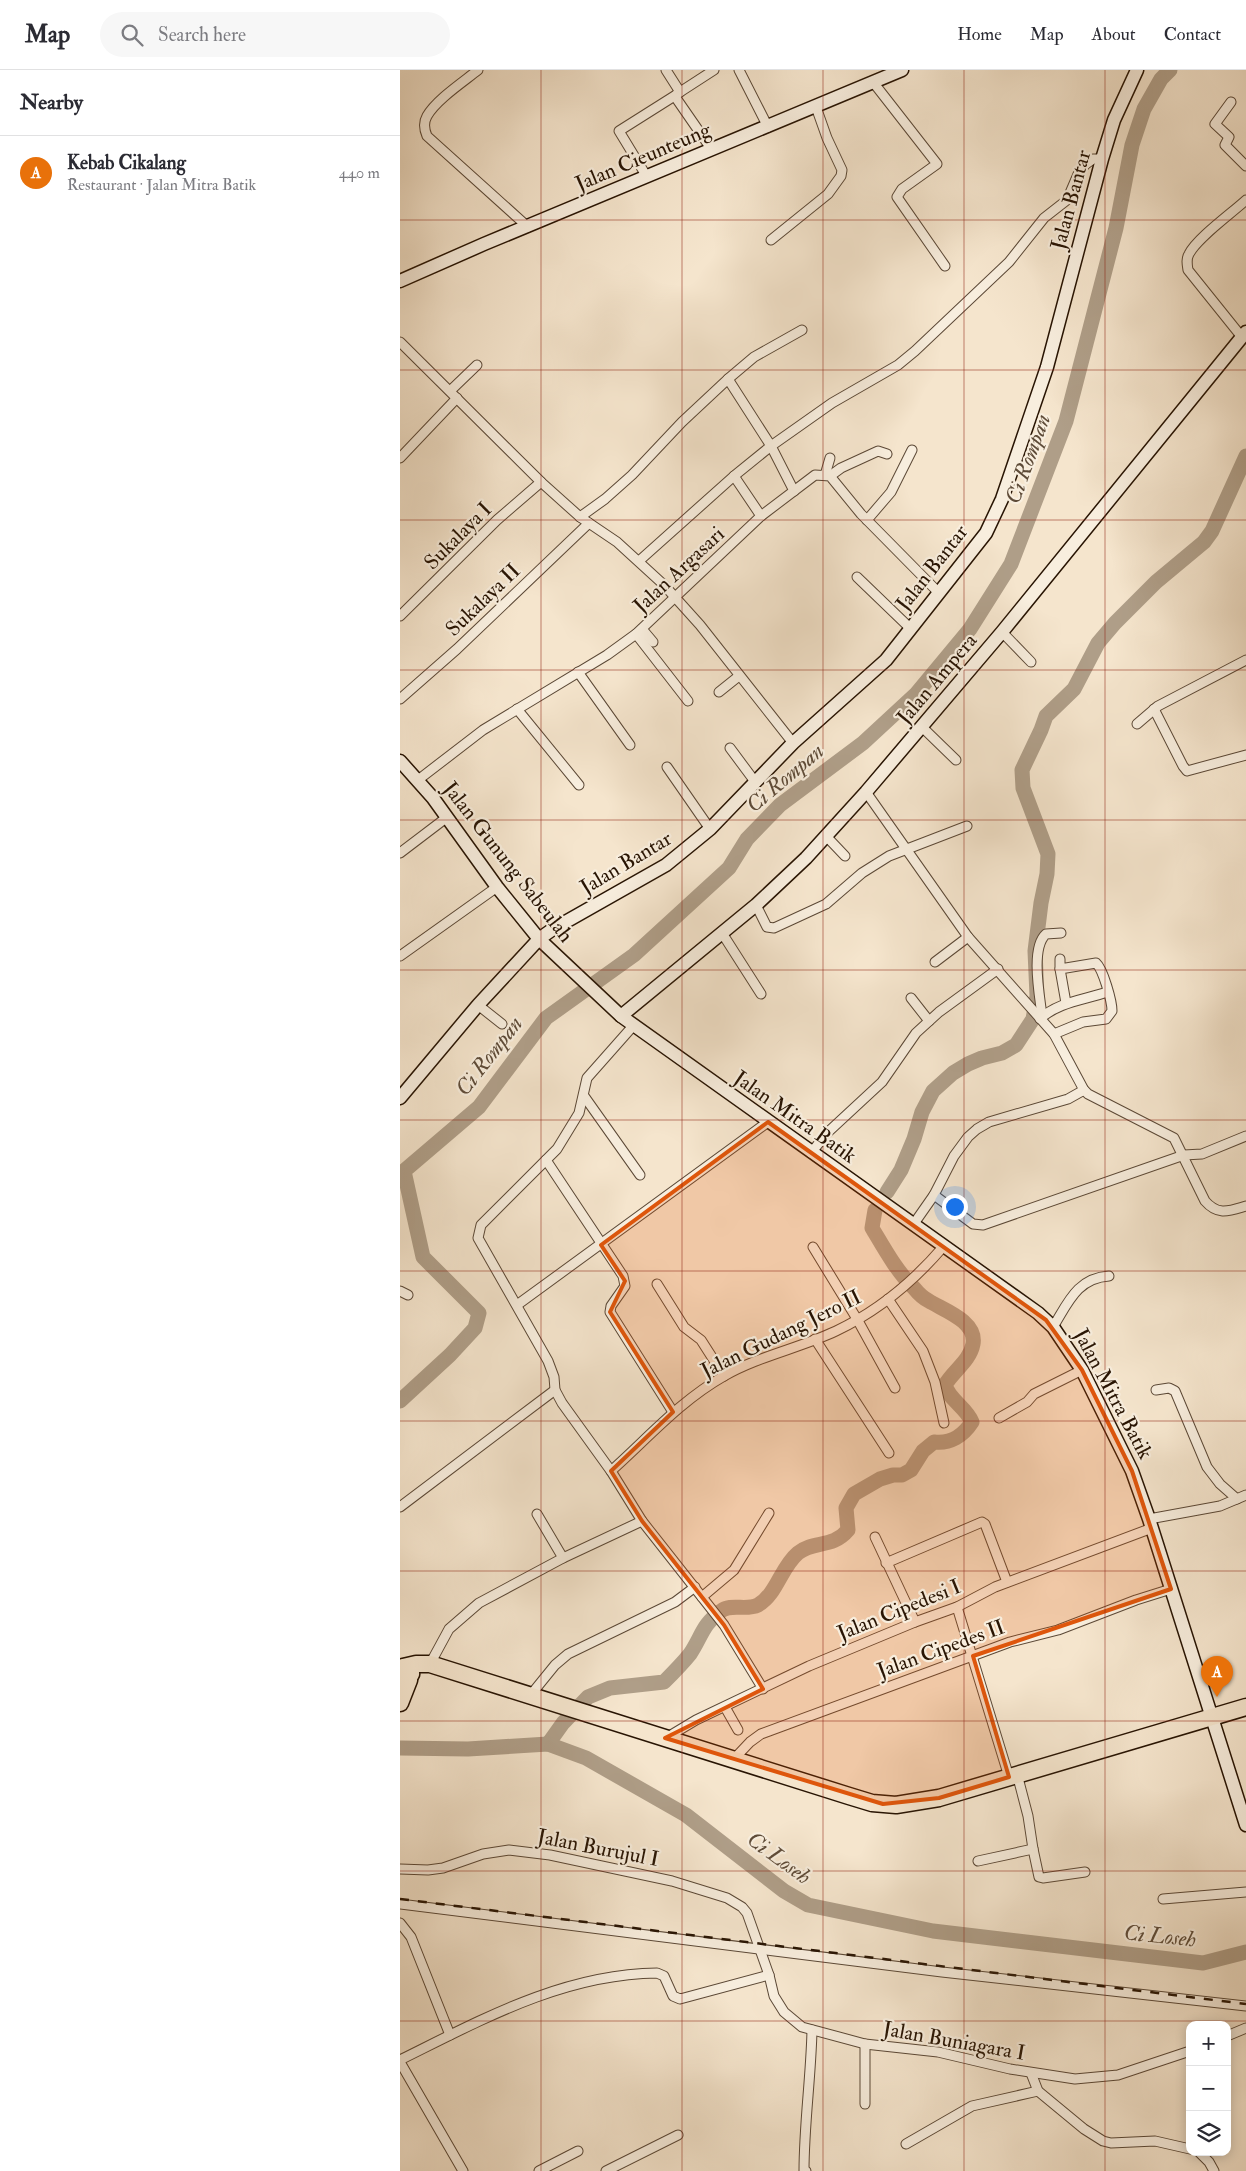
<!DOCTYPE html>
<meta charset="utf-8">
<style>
body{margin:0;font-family:"IM FELL Double Pica",serif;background:#f7f7f7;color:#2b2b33}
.controls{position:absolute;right:15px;bottom:15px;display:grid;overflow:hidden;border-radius:10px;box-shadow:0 2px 12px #0003}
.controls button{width:45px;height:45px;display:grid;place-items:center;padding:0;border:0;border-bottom:1px solid #e1e1e2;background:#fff;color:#2b2b33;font:25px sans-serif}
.you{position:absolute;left:554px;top:1136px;width:18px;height:18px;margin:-12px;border:4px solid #fff;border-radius:50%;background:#1a73e8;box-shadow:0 0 0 8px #1a73e833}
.badge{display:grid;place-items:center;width:32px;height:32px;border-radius:50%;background:#1a73e8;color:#fff;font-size:16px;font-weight:700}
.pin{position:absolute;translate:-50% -41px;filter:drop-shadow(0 1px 2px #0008)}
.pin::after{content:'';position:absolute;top:26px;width:18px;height:15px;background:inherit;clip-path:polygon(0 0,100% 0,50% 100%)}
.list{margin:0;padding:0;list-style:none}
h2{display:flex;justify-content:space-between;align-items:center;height:65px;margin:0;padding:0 20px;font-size:21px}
h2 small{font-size:16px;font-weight:400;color:#7c7c81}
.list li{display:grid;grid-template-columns:32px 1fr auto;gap:15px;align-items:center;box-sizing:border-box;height:75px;padding:0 20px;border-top:1px solid #e1e1e2}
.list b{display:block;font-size:19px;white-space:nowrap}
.list p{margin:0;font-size:16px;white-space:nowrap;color:#7c7c81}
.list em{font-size:16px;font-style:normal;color:#7c7c81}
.icon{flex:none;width:28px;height:28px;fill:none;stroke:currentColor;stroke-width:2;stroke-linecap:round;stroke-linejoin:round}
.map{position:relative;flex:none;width:846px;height:2101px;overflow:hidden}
header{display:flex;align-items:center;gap:30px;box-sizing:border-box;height:70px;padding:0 25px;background:#fff;border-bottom:1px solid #e1e1e2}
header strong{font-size:24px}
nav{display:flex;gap:28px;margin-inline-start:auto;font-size:18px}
.search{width:350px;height:45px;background:#f7f7f7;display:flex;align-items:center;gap:12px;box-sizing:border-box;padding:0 18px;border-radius:28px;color:#7c7c81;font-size:19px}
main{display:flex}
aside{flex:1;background:#fff}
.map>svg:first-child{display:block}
</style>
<header>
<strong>Map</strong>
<div class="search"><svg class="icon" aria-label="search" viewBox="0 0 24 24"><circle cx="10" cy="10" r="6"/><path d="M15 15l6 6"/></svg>Search here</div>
<nav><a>Home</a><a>Map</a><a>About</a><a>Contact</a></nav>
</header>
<main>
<aside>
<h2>Nearby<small></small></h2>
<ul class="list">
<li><span class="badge" style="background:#e8710a">A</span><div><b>Kebab Cikalang</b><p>Restaurant · Jalan Mitra Batik</p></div><em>440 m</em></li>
</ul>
</aside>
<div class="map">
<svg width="846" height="2101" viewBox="0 0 846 2101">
<rect width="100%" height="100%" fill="#f5e5cd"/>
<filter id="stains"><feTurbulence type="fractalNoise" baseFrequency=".004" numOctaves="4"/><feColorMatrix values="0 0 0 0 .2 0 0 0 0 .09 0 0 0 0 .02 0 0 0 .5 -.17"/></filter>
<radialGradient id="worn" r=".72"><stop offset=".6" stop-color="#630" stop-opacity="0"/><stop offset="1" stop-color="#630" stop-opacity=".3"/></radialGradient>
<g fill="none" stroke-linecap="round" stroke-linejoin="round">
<g stroke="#af9e88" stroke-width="15">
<polyline points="487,1122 501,1100 514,1069 522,1042 533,1021 553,1003 568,994 582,988 602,983 616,975 633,949 637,926 635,881 641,833 647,804 648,784 623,718 622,700 641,660 646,646 674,619 698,573 715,553 756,512 804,472 812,461 846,386"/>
<polyline points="0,1331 50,1285 75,1258 79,1243 23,1187 4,1101 79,1037 146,948 234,885 329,798 347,769 380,735 463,673 516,624 570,559 611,494 666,351 716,158 732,75 744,39 761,9 770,0"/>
<path d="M 148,1674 L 163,1653 L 188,1627 L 210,1618 L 264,1612 C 273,1603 282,1594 290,1584 C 302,1566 302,1555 321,1541 C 331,1533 346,1541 358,1535 C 377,1524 381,1497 398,1483 C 414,1470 432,1479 448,1460 L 446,1438 L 454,1424 L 480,1409 L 493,1405 L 502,1405 L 511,1400 L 523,1381 L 534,1372 C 550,1374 563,1366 572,1352 C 566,1337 549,1330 545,1315 C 553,1301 570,1291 573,1274 C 577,1251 543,1240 529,1231 C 523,1228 518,1223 514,1218 C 497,1202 484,1178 472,1158 L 475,1140"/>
<polyline points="0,1678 68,1679 148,1674 186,1688 286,1745 384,1821 408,1835 533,1861 803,1893 846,1882"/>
</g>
<defs>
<g id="street">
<path d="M 78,0 C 63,12 36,30 27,46 C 23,53 24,59 27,66 L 128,157"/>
<polyline points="266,0 280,22 276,25 276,28 312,80"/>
<polyline points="339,0 368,57"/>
<polyline points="473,12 537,94 502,119 497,127 545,196"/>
<polyline points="280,22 314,0"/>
<polyline points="831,32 815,54 829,67 825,75 846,96"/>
<polyline points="247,107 219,61 276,25"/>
<polyline points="371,170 428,124 441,106 442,100 427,68 416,37"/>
<path d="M 841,266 L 788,200 C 787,194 786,189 789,184 C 797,168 832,143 846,130"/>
<polyline points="0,272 141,412 180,447 217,472 264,515 300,555 393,673"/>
<polyline points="328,309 354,287 402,260"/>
<polyline points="50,321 77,295"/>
<polyline points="0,388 57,328"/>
<polyline points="425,405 430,388"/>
<polyline points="334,406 361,446"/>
<polyline points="430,406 441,398 478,381 487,384"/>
<polyline points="180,447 205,429 232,405 282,352 328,309 371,376 394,421"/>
<polyline points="467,450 491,422 512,380"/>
<polyline points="239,491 334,406 371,376 432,333 498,295 515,281 609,192 644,148 667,130 679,102 686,94 693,89 702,89"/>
<polyline points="457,507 511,559"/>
<polyline points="0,546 97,450 141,412"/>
<polyline points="242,559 253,572"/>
<polyline points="602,562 631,592"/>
<polyline points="236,564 288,631"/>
<polyline points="178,602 230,675"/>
<polyline points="319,622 339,606"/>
<polyline points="0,629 57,579 189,453"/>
<polyline points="117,639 179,715"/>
<polyline points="754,639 783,696 787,701 846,685"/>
<polyline points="737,654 758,636 846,590"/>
<polyline points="522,657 556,690"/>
<polyline points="330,678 356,713"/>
<polyline points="267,697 310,759"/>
<polyline points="18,710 83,660 207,585 236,564 361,446 415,405 430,406 461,444 538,522"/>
<path d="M 466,722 L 568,867 L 654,964 L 684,1020 L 688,1024 L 774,1068 L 805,1131 C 818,1146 829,1141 846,1136"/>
<polyline points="426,766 445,786"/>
<polyline points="0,783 46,748"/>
<polyline points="356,835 367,857 374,858 426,834 462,803 489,786 567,756"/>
<polyline points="322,863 361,924"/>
<polyline points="0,886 97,817"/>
<polyline points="535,892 568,867"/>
<polyline points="660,899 666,933"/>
<polyline points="511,928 529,951"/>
<polyline points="78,935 102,954"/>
<path d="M 642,946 C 640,927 630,878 646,864 L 661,863"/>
<path d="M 640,949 C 658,932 684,930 707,922"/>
<polyline points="233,956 187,1008 179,1043 157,1079 81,1155 78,1168 148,1291 154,1307 155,1320 162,1333 211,1401 242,1451 324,1555 363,1619"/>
<path d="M 654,964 L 683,952 L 706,949 L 712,941 C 712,931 703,899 696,893 L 660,899 L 660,889"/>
<polyline points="184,1026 240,1105"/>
<polyline points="411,1083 427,1063 482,1012 516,963 539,942 598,899"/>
<polyline points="146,1090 223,1206 225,1216 211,1236 210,1242 273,1342"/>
<polyline points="534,1125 573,1154 583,1155 784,1085 802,1084 846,1066"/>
<polyline points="513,1155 534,1125 554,1086 568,1067 577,1059 589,1052 668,1029 684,1020"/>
<polyline points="413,1177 457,1249 495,1318"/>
<polyline points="257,1214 284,1257 301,1270 324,1306"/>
<polyline points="0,1221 8,1225"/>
<polyline points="488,1229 523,1281 535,1312 544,1353"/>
<polyline points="117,1235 368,1052"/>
<path d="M 653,1257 C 668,1233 677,1208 709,1206"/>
<polyline points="415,1269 489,1383"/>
<polyline points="756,1320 769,1318 775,1321 807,1397 820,1414 837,1429"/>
<polyline points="599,1348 627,1332 634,1324 682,1300"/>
<path d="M 211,1401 C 248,1368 280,1331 324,1306 C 359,1286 400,1278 436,1261 C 478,1241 513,1212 543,1177"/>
<polyline points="0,1437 155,1320"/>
<polyline points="137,1444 163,1488"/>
<polyline points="749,1449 820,1436 846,1425"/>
<polyline points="475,1467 515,1552"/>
<polyline points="486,1493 582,1452 585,1454 607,1512"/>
<polyline points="302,1527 334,1500 369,1443"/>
<polyline points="557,1537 609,1707"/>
<polyline points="30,1594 49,1559 79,1533 163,1488 242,1451"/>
<polyline points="129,1627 155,1595 168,1584 275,1532 295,1517"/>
<polyline points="325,1637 338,1660"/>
<polyline points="266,1668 296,1650 409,1596 515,1552 557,1537 595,1517 752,1458"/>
<polyline points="333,1690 350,1672 361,1664 610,1572 658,1560 736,1530 771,1519"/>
<polyline points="617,1704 628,1746 633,1779 639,1807 643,1808 685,1802"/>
<polyline points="578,1791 633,1779"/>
<polyline points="0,1799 28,1800 43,1798 83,1784 109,1780 150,1785 272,1811 327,1828 342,1837 347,1843 369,1905 374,1926 384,1942 402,1957 465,1974 538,1982 610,1999 675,2009 718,2005 790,1981"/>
<polyline points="763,1829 846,1822"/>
<polyline points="0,1834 542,1902 846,1936"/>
<polyline points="0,1853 11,1867 50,1965"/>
<polyline points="827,1966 846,1958"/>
<polyline points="465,1974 465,2034"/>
<path d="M 0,1990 C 81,1950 163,1904 257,1903 L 264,1906 L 273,1926 L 280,1929 L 369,1905"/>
<polyline points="0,1992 63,2101"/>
<polyline points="631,2003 638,2021 684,2059 703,2071 711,2073 755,2071 790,2079"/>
<polyline points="506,2074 572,2036 638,2021"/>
<polyline points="799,2082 809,2092 814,2101"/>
<polyline points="139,2101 178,2081"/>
<polyline points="206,2101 278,2065"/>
<path d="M 406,2101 L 404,2101 C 404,2054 411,2007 412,1960"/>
</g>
<g id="secondary">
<polyline points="0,211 84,174 502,0"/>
<polyline points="0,691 33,728 97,817 139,869 221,946 638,1243 653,1257 682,1300 732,1401 749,1449 846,1755"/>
<polyline points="221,946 356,835 406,788 466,722 602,562 846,262"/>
<polyline points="0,1028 78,935 139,869 153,859 266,795 310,759 393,673 486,590 586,463 602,429 647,297 702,89 714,50 737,0"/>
</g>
<g id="highway">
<polyline points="3,1597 16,1594 30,1594 449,1726 472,1733 496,1735 539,1728 846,1637"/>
<polyline points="0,1598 6,1597 11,1604 6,1612 0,1611"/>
<polyline points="0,1633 9,1610"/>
</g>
</defs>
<use href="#street" stroke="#5b4836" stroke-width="11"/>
<use href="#secondary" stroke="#281403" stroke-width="15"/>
<use href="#highway" stroke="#281403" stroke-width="19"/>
<use href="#street" stroke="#f8eede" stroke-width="9"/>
<use href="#secondary" stroke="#f8eede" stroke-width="12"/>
<use href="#highway" stroke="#f5e5cd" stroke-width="16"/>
<polyline stroke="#281403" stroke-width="2.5" stroke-dasharray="9 9" stroke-linecap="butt" points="0,1829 846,1934"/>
</g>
<path fill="#de560c" fill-opacity="0.2" stroke="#de560c" stroke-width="4" stroke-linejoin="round" d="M 368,1052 L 646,1250 L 682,1300 L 732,1401 L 771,1519 L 573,1586 L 609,1707 L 539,1728 L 483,1734 L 265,1668 L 363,1619 L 324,1555 L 242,1451 L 211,1401 L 273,1342 L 210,1242 L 225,1211 L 201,1175 Z"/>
<path fill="none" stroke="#8f2418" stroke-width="1" stroke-opacity="0.55" d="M 141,0 L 141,2101M 282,0 L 282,2101M 423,0 L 423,2101M 564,0 L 564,2101M 705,0 L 705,2101M 0,150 L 846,150M 0,300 L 846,300M 0,450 L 846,450M 0,600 L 846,600M 0,750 L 846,750M 0,900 L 846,900M 0,1050 L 846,1050M 0,1201 L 846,1201M 0,1351 L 846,1351M 0,1501 L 846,1501M 0,1651 L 846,1651M 0,1801 L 846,1801M 0,1951 L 846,1951"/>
<g text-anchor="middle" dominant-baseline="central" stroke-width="4.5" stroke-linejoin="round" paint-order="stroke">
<g font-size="21" fill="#281403" stroke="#f8eede">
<text transform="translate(243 87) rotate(-23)">Jalan Cieunteung</text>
<text transform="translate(671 130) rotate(-75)">Jalan Bantar</text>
<text transform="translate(58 466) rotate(-45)">Sukalaya I</text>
<text transform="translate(532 498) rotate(-52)">Jalan Bantar</text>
<text transform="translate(279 500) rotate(-43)">Jalan Argasari</text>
<text transform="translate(83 530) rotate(-44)">Sukalaya II</text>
<text transform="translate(537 609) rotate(-50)">Jalan Ampera</text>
<text transform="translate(108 792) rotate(52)">Jalan Gunung Sabeulah</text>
<text transform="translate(226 793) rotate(-31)">Jalan Bantar</text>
<text transform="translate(395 1047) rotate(35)">Jalan Mitra Batik</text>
<text transform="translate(381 1264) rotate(-26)">Jalan Gudang Jero II</text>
<text transform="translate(713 1324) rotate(62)">Jalan Mitra Batik</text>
<text transform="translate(499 1540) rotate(-22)">Jalan Cipedesi I</text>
<text transform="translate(541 1579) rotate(-20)">Jalan Cipedes II</text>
<text transform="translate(198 1778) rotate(11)">Jalan Burujul I</text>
<text transform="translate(554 1971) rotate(10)">Jalan Buniagara I</text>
</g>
<g font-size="22" font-style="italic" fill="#5e4b38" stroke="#f8eede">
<text transform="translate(628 389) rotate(-70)">Ci Rompan</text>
<text transform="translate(385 708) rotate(-40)">Ci Rompan</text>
<text transform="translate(89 986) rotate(-52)">Ci Rompan</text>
<text transform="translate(379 1788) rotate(36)">Ci Loseh</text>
<text transform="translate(760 1866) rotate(6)">Ci Loseh</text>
</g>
</g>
<rect width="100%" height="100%" filter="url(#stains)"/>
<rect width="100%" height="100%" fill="url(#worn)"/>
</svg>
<div class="controls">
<button>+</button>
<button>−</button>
<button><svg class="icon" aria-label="layers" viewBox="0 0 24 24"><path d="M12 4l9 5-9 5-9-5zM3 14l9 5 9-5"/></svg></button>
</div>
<div class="you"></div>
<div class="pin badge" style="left:817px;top:1627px;background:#e8710a">A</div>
</div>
</main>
